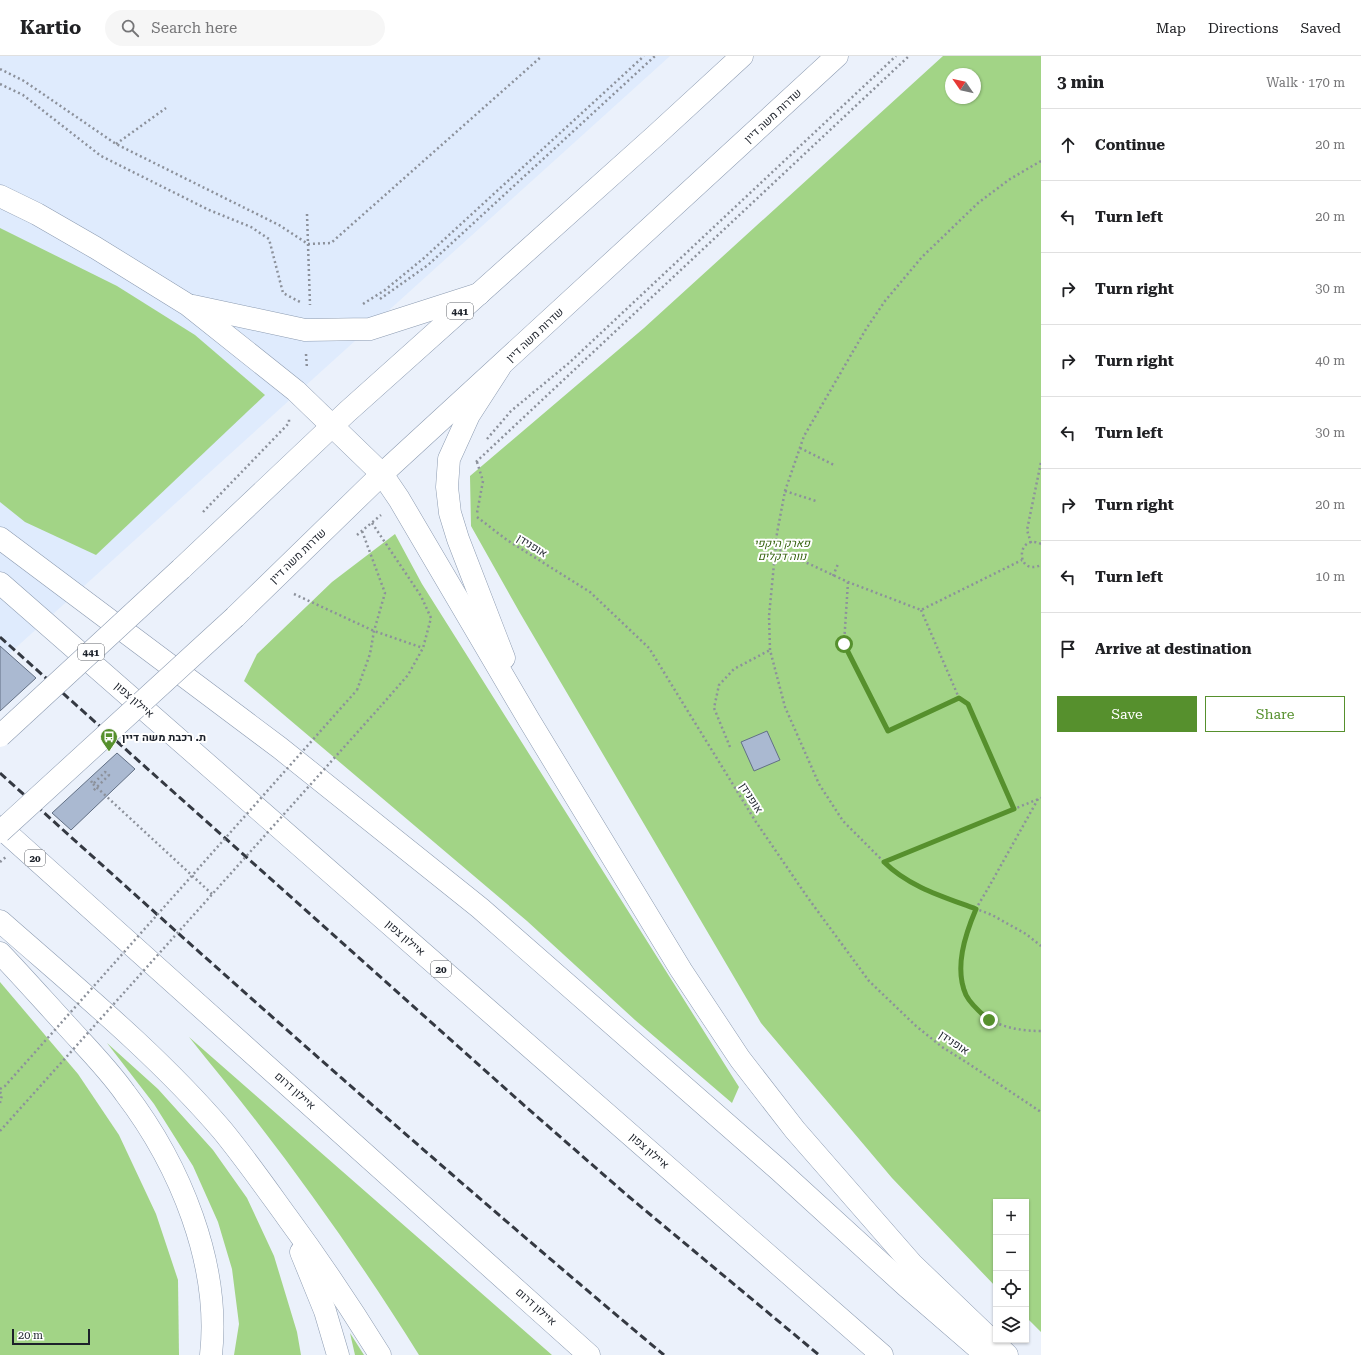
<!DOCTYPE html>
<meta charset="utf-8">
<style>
body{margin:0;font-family:"Roboto Serif",Heebo,serif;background:#f6f6f6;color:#202124}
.controls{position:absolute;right:12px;bottom:12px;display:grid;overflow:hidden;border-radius:0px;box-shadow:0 1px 3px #0004}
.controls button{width:36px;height:36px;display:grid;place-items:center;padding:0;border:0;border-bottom:1px solid #e0e0e0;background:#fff;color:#202124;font:20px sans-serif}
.compass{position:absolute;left:945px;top:12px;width:36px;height:36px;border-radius:50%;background:#fff;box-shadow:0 1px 3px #0004;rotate:304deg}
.scale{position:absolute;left:12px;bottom:10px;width:78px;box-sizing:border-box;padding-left:4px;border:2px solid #1c212a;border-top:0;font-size:11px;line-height:14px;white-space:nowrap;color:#1c212a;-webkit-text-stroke:3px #fff;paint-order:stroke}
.stop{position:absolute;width:12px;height:12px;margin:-9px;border:3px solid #56902d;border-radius:50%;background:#fff}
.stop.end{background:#56902d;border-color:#fff;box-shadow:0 1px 4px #0008}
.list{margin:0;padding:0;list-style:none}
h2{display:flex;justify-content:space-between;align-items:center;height:52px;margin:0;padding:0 16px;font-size:17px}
h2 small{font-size:13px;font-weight:400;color:#757577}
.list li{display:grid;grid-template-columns:26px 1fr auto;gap:12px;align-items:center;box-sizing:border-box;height:72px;padding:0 16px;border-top:1px solid #e0e0e0}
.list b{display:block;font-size:15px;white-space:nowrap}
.list em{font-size:13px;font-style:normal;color:#757577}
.actions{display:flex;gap:8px;padding:12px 16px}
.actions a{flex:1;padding:9px 0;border:1px solid #56902d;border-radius:0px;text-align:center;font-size:14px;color:#56902d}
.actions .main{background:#56902d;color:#fff}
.icon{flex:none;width:22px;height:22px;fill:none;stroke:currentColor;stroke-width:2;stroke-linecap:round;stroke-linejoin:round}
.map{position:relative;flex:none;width:1041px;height:1299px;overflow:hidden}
header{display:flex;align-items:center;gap:24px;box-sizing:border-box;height:56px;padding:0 20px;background:#fff;border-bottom:1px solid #e0e0e0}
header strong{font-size:19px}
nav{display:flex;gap:22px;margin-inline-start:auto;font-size:14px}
.search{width:280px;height:36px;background:#f6f6f6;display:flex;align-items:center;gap:10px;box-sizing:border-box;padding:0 14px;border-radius:22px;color:#757577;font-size:15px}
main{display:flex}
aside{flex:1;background:#fff}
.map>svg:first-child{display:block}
</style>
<header>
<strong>Kartio</strong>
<div class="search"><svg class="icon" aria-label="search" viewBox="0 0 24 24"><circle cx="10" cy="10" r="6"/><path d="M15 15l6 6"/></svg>Search here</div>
<nav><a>Map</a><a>Directions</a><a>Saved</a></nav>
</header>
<main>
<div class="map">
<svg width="1041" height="1299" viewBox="0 0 1041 1299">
<rect width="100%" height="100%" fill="#ebf1fb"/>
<polygon fill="#dfebfd" points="0,0 670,0 0,606"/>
<g fill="#a2d486" fill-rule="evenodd">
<path d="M 943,0 L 1041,0 L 1041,1276 L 1026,1261 L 1026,1146 L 996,1146 L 996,1231 L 892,1122 L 761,967 L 520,557 L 471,470 L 470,420 L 644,272 ZM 951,18 L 975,18 L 975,42 L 951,42 Z"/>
<polygon points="0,172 117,230 195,279 265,339 96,499 25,466 0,446"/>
<polygon points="395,478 422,528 739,1031 732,1047 635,964 527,865 244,625 257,598 332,526"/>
<polygon points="0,926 78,1018 119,1079 156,1158 178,1224 179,1299 0,1299"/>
<path d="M 189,981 L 552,1299 L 419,1299 C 369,1219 315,1141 257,1066 C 235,1037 211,1009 189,981 Z"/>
<polygon points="107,987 158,1033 213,1094 247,1142 274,1200 297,1276 301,1299 234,1299 239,1268 232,1213 218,1166 193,1110 154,1048"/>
<polygon points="350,1277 364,1299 355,1299"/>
</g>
<g fill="#aab9d1" stroke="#627085">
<polygon points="0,590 36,622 0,655"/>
<polygon points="767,675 780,704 754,715 741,686"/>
<polygon points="117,697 135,713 71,774 52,757"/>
</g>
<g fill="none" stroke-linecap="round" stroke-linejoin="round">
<defs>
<g id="primary">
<polyline points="181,513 347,356 655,80 742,0"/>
<polyline points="235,561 382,418 837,0"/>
</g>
<g id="motorway">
<polyline points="0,140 37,158 96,192 188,249 296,335 382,418 399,443 529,664 681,914 740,1003 795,1074 912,1208 1007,1299"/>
<polyline points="193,250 305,274 370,273 479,238"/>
<polyline points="500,311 469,359 449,403 447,431 450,457 458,483 504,602"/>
<polyline points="0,482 280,692 480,852 779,1114 905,1229 986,1299"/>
<polyline points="0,527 882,1299"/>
<polyline points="0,771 589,1299"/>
<path d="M 0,865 C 76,932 156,997 222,1074 C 245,1102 266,1132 287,1161 C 320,1206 351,1252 380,1299"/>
<path d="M 0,897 C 23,921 45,946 68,971 C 87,992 108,1013 125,1037 C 180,1109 221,1208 211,1299"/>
<polyline points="301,1196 325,1255 338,1299"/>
</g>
</defs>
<use href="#primary" stroke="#8c9bb1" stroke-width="23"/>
<use href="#motorway" stroke="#8c9bb1" stroke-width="23"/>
<g stroke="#8c919b" stroke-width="2.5" stroke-dasharray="2 3" stroke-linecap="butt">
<polyline points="0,13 24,25 116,88 279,169 308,188 331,187 542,0"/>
<polyline points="0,28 23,39 101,100 209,154 251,171 269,183 283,237 300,246"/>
<polyline points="116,88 166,52"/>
<polyline points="1041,105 1010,123 978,147 922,201 885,245 866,273 804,380 785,435 777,477 769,560 770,594 785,651 819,728 843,765 892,814 922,832 992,859 1026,878 1041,890"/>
<polyline points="307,158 310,249"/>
<polyline points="380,243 428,209 655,0"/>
<polyline points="363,248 385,234 424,202 644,0"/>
<polyline points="306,298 307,313"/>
<polyline points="487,383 511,355 569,307 896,0"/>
<polyline points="800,392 834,409"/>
<polyline points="476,406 909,0"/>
<polyline points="477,406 483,425 477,457"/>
<polyline points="785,435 816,445"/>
<polyline points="203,456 289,367 289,363"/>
<polyline points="477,461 507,484 590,536 649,592 756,766 808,842 869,925 916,970 942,991 966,1006 1041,1056"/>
<polyline points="372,467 421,540 431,562 423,592 408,619 380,651"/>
<polyline points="357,479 381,459"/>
<polyline points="1031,487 1027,474 1041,406"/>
<path d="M 1041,488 C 1016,476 1015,521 1041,509"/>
<polyline points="775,492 848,526 921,554 1022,504"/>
<polyline points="833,520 838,508"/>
<polyline points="848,526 844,588 888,675 959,642"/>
<polyline points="294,538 374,575 423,592"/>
<polyline points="921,554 959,642 968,648 1014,753"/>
<polyline points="357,634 370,598 374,575 385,537 362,475"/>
<polyline points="730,691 714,652 719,629 734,613 770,594"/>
<polyline points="91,725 93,728 105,716 109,719 93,735"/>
<path d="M 1038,743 C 1022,772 1006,800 990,829 C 982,843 971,859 967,875 C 949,938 976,975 1041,975"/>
<polyline points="883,806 1041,742"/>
<polyline points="0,1036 2,1039 0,1047"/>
</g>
<use href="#primary" stroke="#fff" stroke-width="22"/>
<use href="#motorway" stroke="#fff" stroke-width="22"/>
<g stroke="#343942" stroke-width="3" stroke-dasharray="8 4" stroke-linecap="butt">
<polyline points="0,581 526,1051 628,1140 819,1299"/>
<path d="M 0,717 C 218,914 438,1110 664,1299"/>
</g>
<defs>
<g id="primary-bridge">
<polyline points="0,680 181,513"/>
<polyline points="0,776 235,561"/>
</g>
</defs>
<use href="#primary-bridge" stroke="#8c9bb1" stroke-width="23" stroke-linecap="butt"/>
<g stroke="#8c919b" stroke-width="2.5" stroke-dasharray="2 3" stroke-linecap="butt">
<polyline points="93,728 212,838"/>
<polyline points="0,806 7,800"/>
<polyline points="0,1033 5,1030 357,634"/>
<polyline points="0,1075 380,651"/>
</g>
<use href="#primary-bridge" stroke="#fff" stroke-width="22"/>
</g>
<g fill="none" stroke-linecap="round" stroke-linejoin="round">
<path stroke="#56902d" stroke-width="5" d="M 844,588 L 888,675 L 959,642 L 968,648 L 1014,753 L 884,806 C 909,831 944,841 976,853 C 965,879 954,912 966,939 C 971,949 981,957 989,964"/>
</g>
<defs>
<symbol id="bus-pin" viewBox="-11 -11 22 30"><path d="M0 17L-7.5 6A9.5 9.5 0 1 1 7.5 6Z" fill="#56902d" stroke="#fff"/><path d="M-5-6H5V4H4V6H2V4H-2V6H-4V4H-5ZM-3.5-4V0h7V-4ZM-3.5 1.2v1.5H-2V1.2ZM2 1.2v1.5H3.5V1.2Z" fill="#fff"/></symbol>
</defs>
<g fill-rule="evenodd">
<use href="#bus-pin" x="99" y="671" width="20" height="27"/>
</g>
<g text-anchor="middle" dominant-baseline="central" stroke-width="4" stroke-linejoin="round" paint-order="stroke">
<g fill="#fff" stroke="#60646a" stroke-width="1">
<rect x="447" y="247" width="26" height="16" rx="3"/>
<rect x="78" y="588" width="26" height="16" rx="3"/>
<rect x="25" y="794" width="20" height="16" rx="3"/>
<rect x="431" y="905" width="20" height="16" rx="3"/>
</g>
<g font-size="10" font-weight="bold" fill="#1c212a">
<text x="460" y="255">441</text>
<text x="91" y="596">441</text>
<text x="35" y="802">20</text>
<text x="441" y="913">20</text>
</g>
<g font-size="11" fill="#1c212a" stroke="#fff">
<text transform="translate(773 60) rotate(-43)">שדרות משה דיין</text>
<text transform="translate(535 279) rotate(-43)">שדרות משה דיין</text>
<text transform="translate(532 490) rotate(32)">אופנידן</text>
<text transform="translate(298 500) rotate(-44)">שדרות משה דיין</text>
<text transform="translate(134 644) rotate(41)">איילון צפון</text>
<text transform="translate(751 742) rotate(58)">אופנידן</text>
<text transform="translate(405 882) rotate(41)">איילון צפון</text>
<text transform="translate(954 987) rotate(34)">אופנידן</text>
<text transform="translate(295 1035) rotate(42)">איילון דרום</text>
<text transform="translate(649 1095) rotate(41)">איילון צפון</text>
<text transform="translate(536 1251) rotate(42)">איילון דרום</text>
</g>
<g font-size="11" font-style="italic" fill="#305e08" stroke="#fff">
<text x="782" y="487">פארק היקפי<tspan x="782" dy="13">נווה דקלים</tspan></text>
</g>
<g font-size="11" font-weight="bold" fill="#1c212a" stroke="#fff" text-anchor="start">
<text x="122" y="681">ת. רכבת משה דיין</text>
</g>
</g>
</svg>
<div class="controls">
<button>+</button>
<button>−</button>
<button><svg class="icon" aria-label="locate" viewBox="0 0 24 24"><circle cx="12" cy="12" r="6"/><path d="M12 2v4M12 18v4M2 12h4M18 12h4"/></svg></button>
<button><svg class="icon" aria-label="layers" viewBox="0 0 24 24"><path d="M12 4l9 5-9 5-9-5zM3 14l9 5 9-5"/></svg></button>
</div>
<svg class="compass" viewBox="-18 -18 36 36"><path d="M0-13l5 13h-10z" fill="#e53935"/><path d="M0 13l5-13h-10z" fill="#757577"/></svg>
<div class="scale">20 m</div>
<div class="stop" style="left:844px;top:588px"></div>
<div class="stop end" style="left:989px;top:964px"></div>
</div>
<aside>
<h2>3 min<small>Walk · 170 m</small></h2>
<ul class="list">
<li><svg class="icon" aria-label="ahead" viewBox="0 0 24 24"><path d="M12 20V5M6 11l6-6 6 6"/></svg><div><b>Continue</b></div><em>20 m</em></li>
<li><svg class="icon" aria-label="left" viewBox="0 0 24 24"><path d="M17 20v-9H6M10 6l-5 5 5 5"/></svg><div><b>Turn left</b></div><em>20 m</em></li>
<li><svg class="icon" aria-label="right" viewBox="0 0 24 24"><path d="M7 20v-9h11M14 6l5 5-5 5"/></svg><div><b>Turn right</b></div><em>30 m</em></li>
<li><svg class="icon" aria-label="right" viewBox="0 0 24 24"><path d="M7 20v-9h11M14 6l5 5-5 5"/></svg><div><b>Turn right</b></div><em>40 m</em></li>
<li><svg class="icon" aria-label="left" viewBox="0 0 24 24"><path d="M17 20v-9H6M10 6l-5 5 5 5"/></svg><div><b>Turn left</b></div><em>30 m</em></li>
<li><svg class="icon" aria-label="right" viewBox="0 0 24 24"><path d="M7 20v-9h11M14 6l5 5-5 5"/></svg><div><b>Turn right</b></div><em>20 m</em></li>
<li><svg class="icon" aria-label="left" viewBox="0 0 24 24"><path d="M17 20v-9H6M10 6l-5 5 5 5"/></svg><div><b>Turn left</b></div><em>10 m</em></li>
<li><svg class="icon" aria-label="arrive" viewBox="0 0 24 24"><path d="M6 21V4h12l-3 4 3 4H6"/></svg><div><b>Arrive at destination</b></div></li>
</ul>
<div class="actions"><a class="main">Save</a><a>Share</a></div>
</aside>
</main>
